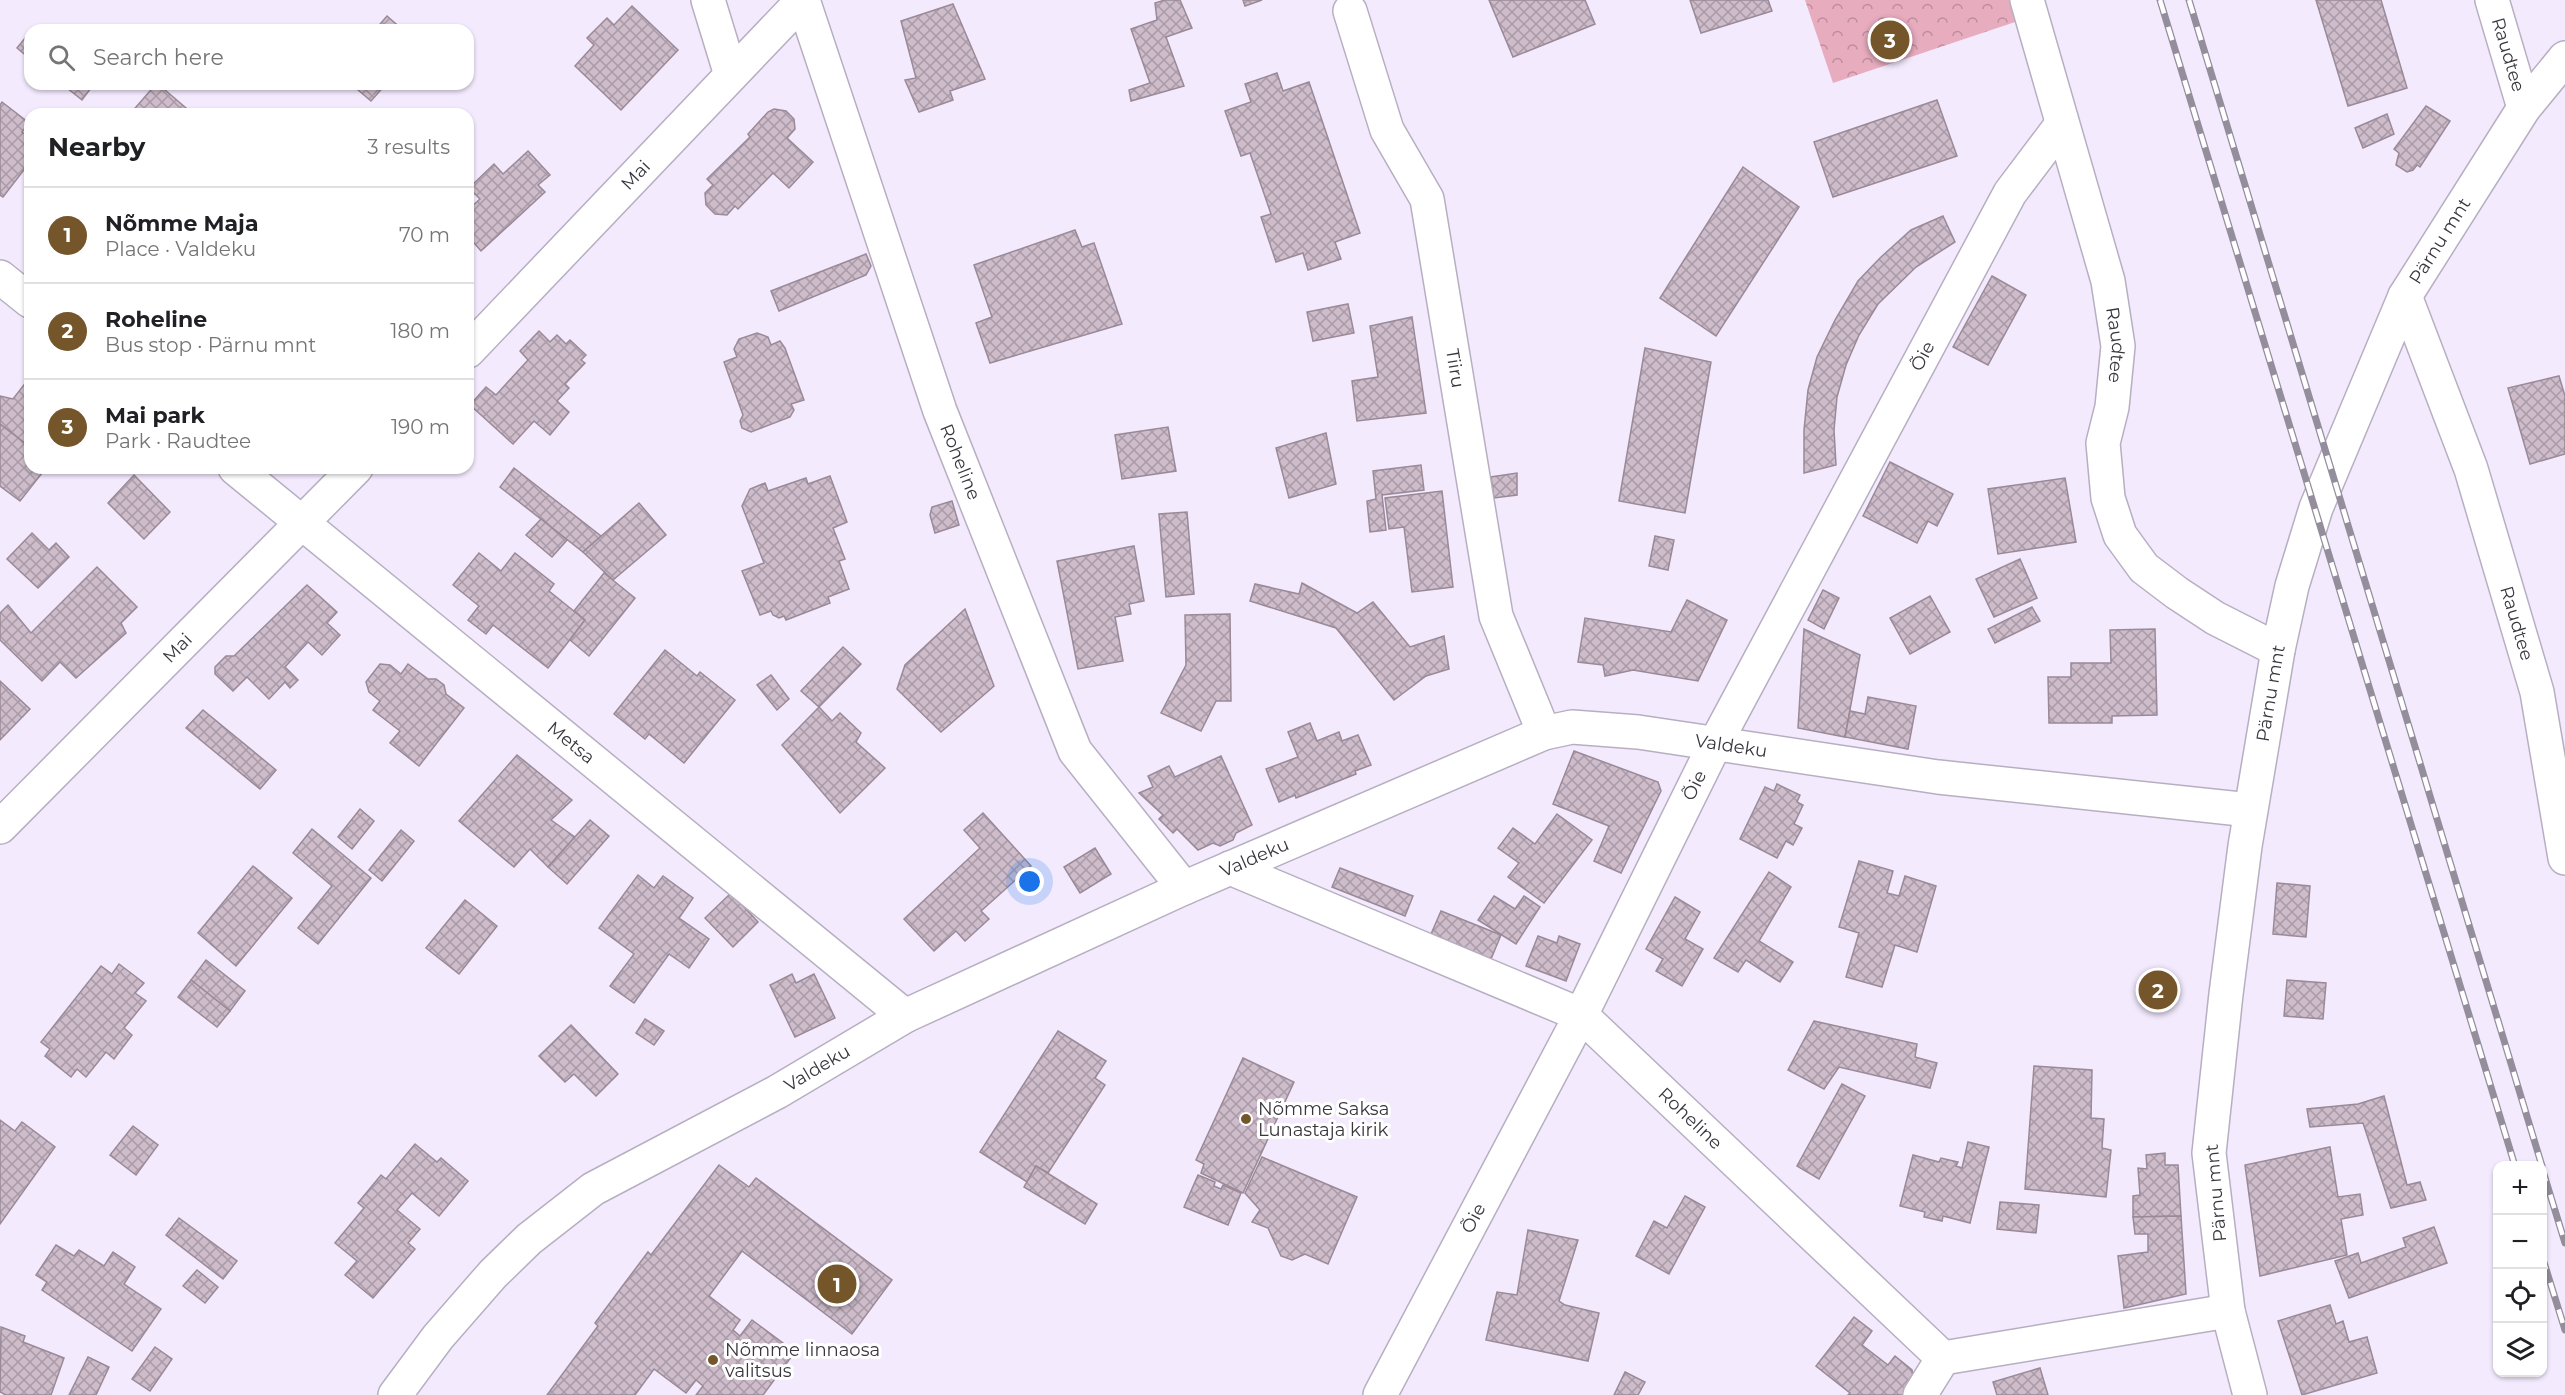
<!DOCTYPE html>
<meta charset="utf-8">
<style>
body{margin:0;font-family:Montserrat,sans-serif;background:#f6f6f6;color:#202124}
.controls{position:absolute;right:18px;bottom:18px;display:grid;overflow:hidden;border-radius:12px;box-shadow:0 2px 4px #0004}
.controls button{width:54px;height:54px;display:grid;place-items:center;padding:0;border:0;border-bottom:2px solid #e0e0e0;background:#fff;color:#202124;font:30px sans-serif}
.you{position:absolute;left:1030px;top:882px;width:21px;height:21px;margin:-15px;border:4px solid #fff;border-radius:50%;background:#1a73e8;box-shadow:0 0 0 9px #1a73e833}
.badge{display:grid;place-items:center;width:39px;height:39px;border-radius:50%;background:#74562a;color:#fff;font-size:20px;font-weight:700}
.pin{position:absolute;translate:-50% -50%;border:3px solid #fff;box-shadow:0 2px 6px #0006}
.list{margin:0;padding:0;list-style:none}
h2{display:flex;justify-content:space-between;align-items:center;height:78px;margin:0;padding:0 24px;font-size:26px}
h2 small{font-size:20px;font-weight:400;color:#757577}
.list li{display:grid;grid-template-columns:39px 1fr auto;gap:18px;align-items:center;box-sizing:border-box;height:96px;padding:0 24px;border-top:2px solid #e0e0e0}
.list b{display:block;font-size:22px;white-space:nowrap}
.list p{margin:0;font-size:20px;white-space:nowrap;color:#757577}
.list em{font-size:20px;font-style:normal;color:#757577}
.icon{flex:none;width:33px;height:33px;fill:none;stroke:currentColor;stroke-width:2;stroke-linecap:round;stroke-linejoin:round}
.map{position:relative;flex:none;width:2565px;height:1395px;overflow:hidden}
.search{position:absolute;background:#fff;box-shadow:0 2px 4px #0004;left:24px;top:24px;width:450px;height:66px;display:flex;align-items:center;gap:15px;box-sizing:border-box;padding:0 21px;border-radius:18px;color:#757577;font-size:22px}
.panel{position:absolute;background:#fff;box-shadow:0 2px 4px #0004;left:24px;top:108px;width:450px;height:366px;border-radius:18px}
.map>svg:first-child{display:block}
</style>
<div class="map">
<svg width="2565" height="1395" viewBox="0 0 2565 1395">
<defs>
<pattern id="park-crowns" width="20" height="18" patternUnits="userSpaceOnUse" patternTransform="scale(1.5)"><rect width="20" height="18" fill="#e8acbf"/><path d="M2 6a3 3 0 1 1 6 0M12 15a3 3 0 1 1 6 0" fill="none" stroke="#bd8d9c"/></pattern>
<pattern id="building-cross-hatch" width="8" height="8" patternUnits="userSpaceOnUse" patternTransform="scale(1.5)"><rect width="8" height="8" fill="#cebccb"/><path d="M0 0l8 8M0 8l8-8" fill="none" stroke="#a89aa6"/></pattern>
</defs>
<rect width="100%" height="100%" fill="#f3eafe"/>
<polygon fill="url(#park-crowns)" points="1805,0 2027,0 2033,16 1833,83"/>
<g fill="url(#building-cross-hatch)" stroke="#9a8997" stroke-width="1.5">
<polygon points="1165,0 1180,0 1192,28 1166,37 1184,86 1131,101 1129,90 1150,83 1131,29 1157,20 1155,3"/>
<polygon points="1243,0 1262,0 1245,6"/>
<polygon points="1489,0 1585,0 1595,24 1513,57"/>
<polygon points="1690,0 1768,0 1772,11 1701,33"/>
<polygon points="2316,0 2381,0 2407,88 2348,106"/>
<polygon points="953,4 985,79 950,91 953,100 919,112 905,80 916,78 901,21"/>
<polygon points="632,6 678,50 621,110 575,66 594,45 587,38 607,18 614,25"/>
<polygon points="387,16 403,30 375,30"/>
<polygon points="30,32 30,59 17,48"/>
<polygon points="1277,73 1283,91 1309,82 1360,233 1335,242 1341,259 1308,270 1303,253 1276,262 1261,217 1271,214 1250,153 1241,156 1225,111 1251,102 1245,84"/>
<polygon points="62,84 94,84 82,100"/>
<polygon points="156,84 158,84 193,114 130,114"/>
<polygon points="351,84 386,84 371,101"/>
<polygon points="1937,100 1957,156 1833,197 1814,142"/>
<polygon points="2,102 29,123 22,132 30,138 30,162 3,197 0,195 0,105"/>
<polygon points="2426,106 2450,121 2420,167 2417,165 2413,170 2407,172 2396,165 2399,153 2394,149"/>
<polygon points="774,109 786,111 794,119 795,129 787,138 813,162 789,188 773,173 738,209 735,206 727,215 715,214 706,205 705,193 713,185 707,179 750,137 748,134 768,112"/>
<polygon points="2387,114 2394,134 2363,148 2355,128"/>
<polygon points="528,151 550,175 538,185 545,192 481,251 468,236 468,217 470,215 468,210 480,199 469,188 494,164 503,174"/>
<polygon points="1743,167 1799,207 1716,336 1660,298"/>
<polygon points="1943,216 1955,242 1916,267 1878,304 1859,335 1846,365 1837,397 1834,430 1836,465 1804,473 1804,430 1808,390 1817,357 1835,320 1858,281 1880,258 1911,230"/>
<polygon points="1075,230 1082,247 1094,243 1122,324 990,363 976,323 992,317 974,265"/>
<polygon points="866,254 871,266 866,275 779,311 771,291"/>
<polygon points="1992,276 2026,295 1988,365 1953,347"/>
<polygon points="1348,304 1354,333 1313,341 1307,312"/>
<polygon points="1412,317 1426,413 1357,421 1352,381 1378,377 1370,326"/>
<polygon points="539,331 550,342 557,335 566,344 570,340 586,355 581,360 585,363 565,384 569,388 557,401 569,412 550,435 534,421 513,444 470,405 486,387 496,395 528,360 520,351"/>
<polygon points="757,333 768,337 771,345 780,341 785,348 804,400 791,404 794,410 790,417 751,432 742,428 740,421 743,415 724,362 737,357 734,349 739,339"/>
<polygon points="1645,348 1711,362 1685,513 1619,501"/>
<polygon points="2559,376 2565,396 2565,454 2530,464 2508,388"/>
<polygon points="27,381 30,383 30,447 0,424 0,396 13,399"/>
<polygon points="0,424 30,447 30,468 46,468 20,501 0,486"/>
<polygon points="1168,427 1176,471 1122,479 1115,435"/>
<polygon points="1326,433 1336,484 1289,498 1276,448"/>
<polygon points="1890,462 1953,494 1937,526 1928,521 1917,543 1863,516"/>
<polygon points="1421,465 1424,490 1382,495 1386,530 1370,532 1367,501 1376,499 1373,471"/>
<polygon points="514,468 601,536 583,552 500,487"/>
<polygon points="1517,473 1517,495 1494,498 1491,477"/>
<polygon points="134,475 170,512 144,539 108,503"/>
<polygon points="830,476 847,522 833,528 845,559 839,561 849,589 828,597 830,603 786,620 784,616 779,618 773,615 771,611 760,615 742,571 764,563 742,506 750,489 765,483 768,491 806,478 808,484"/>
<polygon points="2065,478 2076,542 1998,554 1988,489"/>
<polygon points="1442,491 1453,587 1412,592 1404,527 1389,529 1385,498"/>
<polygon points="952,501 959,525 935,533 930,515 932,507"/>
<polygon points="639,503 666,535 613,580 583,552"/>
<polygon points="1187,512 1194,594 1166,597 1159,514"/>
<polygon points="541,519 567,540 552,557 526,535"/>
<polygon points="32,533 49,550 56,543 69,557 38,588 7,559"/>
<polygon points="1655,536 1674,540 1668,570 1649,566"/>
<polygon points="1134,546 1144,601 1129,604 1131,614 1115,617 1123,661 1078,669 1057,561"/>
<polygon points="479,553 501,571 515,553 554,584 549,591 585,620 548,668 493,625 486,634 468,620 479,606 453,585"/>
<polygon points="2020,559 2037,598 1994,617 1976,579"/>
<polygon points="97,567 137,607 121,623 126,633 76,678 60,662 42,681 0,640 0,613 8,605 31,633"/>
<polygon points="604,573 635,598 589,656 570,640 585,620 574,611"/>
<polygon points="1302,583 1357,613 1373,602 1410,647 1444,636 1449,669 1426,676 1394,700 1336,628 1250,601 1255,584 1299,594"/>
<polygon points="307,585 337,612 327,623 340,635 322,655 308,642 285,667 298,680 290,688 285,682 269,699 247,677 233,691 215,674 215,667 226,656 234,656"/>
<polygon points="1823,590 1839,598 1824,629 1808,620"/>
<polygon points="1930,596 1950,632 1910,654 1890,618"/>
<polygon points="1687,600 1727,620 1698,681 1633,670 1605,676 1603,665 1578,662 1585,618 1671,632"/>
<polygon points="2032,607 2040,621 1995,643 1988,629"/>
<polygon points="965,609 994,686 941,732 897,689 905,665"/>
<polygon points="1230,614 1231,701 1216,701 1201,731 1161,713 1186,665 1185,615"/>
<polygon points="1804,629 1860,655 1845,737 1798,728"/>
<polygon points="2155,629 2157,715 2112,716 2112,723 2049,723 2048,677 2071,677 2071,663 2111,663 2110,630"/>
<polygon points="843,647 861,664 819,707 801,691"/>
<polygon points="665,650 697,676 700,672 735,700 684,763 649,734 645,739 614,714"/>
<polygon points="380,664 390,665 401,674 408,664 428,679 436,679 444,685 446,694 464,708 419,766 390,743 400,731 373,710 380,701 369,692 366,682"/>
<polygon points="771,675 789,699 777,710 757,685"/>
<polygon points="0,681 30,709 0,740"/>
<polygon points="1868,697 1916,706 1908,749 1845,737 1850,711 1865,714"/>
<polygon points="819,707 832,721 840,713 861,733 856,742 885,768 840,813 782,745"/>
<polygon points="203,710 276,770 260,789 186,728"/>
<polygon points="1310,723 1317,741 1339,732 1342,741 1358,735 1371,765 1355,771 1356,774 1296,798 1295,795 1279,802 1266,769 1298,757 1288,732"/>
<polygon points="1574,751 1658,782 1661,791 1621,873 1594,861 1609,826 1553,804"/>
<polygon points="517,755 572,800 551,820 575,837 548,867 530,849 514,867 459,821"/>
<polygon points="1221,756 1252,825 1236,833 1233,840 1220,846 1213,843 1198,850 1177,829 1173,833 1159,819 1163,815 1139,793 1153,787 1148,776 1169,766 1175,777"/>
<polygon points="1777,784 1800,795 1797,802 1803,805 1794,824 1802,828 1793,845 1786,841 1777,858 1740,839 1765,787 1774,791"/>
<polygon points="360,809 374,821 352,849 338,837"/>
<polygon points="983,813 1031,866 981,911 989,919 965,941 956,931 934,951 904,919 980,848 964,830"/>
<polygon points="1557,814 1592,840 1544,903 1508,877 1519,863 1498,848 1513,828 1535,844"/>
<polygon points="590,820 609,836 567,884 548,867"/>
<polygon points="312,829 371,878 318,944 298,928 332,886 293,853"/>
<polygon points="401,830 414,841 382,881 369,870"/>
<polygon points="1095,848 1111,874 1080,893 1064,867"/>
<polygon points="1859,861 1893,871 1887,893 1899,896 1905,876 1936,886 1917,952 1895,945 1882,987 1846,977 1859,933 1839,927"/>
<polygon points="253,866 292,898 236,966 198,933"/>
<polygon points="1340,868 1413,896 1405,916 1332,887"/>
<polygon points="1769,872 1791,887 1759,941 1793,962 1780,982 1746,960 1738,972 1714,958"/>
<polygon points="638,875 654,888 663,876 693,898 679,918 709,939 689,968 669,954 634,1003 610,986 634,954 599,928"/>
<polygon points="2277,883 2310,886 2306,937 2273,934"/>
<polygon points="731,893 758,922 733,947 705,918"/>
<polygon points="1494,896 1515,909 1524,896 1540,907 1516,944 1478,920"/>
<polygon points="1675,897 1700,912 1685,939 1703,949 1682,986 1656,971 1663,959 1646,949"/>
<polygon points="465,900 497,926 459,974 426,948"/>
<polygon points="1441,911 1501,935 1491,959 1431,934"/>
<polygon points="1538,936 1557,943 1559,936 1580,944 1566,981 1526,966"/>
<polygon points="206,960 245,991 230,1011 191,980"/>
<polygon points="119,964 144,983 135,993 146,1001 124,1028 132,1035 114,1059 106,1052 86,1077 77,1069 71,1077 45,1056 50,1049 41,1042 101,966 112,974"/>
<polygon points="792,974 796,983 814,974 835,1018 795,1037 770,985"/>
<polygon points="191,980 230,1011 217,1027 178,997"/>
<polygon points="2287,980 2326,983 2323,1019 2284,1016"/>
<polygon points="645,1019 664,1031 654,1045 636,1033"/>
<polygon points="1814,1021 1917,1044 1915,1057 1937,1063 1930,1088 1839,1067 1824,1089 1788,1070"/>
<polygon points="571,1025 618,1074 596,1096 574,1074 565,1082 539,1056"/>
<polygon points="1058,1031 1106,1061 1095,1078 1105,1085 1048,1173 1036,1166 1027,1182 980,1152"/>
<polygon points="1243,1058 1294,1082 1243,1193 1201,1173 1204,1164 1196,1160"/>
<polygon points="2034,1066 2092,1070 2091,1118 2104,1119 2102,1148 2111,1150 2106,1197 2025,1189"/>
<polygon points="1842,1084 1865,1096 1819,1179 1797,1166"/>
<polygon points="2384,1096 2407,1185 2420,1182 2426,1200 2391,1208 2363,1123 2310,1127 2307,1109 2358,1104"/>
<polygon points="0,1120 15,1131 22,1122 55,1147 0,1224"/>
<polygon points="133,1126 158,1145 136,1175 110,1155"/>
<polygon points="1968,1142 1989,1147 1970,1223 1943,1216 1942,1221 1924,1217 1925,1212 1900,1206 1913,1155 1939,1162 1941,1158 1958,1162 1956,1166 1962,1168"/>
<polygon points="415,1144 437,1162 441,1158 468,1181 439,1216 412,1193 397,1210 420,1229 408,1243 415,1249 373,1298 345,1275 357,1261 335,1243 364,1208 358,1203 381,1175 386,1179"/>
<polygon points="2330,1147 2338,1197 2360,1194 2363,1215 2341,1219 2347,1255 2260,1276 2245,1165"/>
<polygon points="2165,1153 2165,1165 2178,1165 2181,1216 2133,1217 2133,1196 2140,1195 2138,1168 2147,1169 2146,1155"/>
<polygon points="1262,1157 1357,1197 1328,1264 1305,1254 1292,1260 1281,1256 1268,1228 1252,1222 1260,1210 1245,1193"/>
<polygon points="719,1165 749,1187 756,1178 892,1280 852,1334 742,1251 709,1296 740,1320 733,1330 740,1336 752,1320 795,1352 763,1395 696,1395 703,1386 696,1380 686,1393 654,1369 635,1395 547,1395 598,1326 595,1323 621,1288 648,1252 651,1255"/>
<polygon points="1036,1166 1097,1204 1085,1224 1024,1187"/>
<polygon points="1198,1175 1215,1182 1214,1186 1221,1189 1223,1185 1241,1193 1228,1225 1184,1207"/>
<polygon points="1685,1196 1705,1207 1669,1274 1636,1256 1654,1221 1667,1228"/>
<polygon points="2000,1202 2039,1205 2036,1233 1997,1229"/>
<polygon points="2181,1216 2186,1294 2124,1308 2118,1256 2148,1252 2148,1234 2135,1234 2133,1217"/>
<polygon points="179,1218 237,1261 223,1279 166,1235"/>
<polygon points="2434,1227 2447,1263 2349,1298 2335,1261 2358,1253 2361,1263 2406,1247 2403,1238"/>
<polygon points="1528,1230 1578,1240 1559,1301 1565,1305 1599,1313 1588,1361 1486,1340 1497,1292 1517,1295"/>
<polygon points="56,1245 74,1256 79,1250 104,1266 113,1252 135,1267 124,1284 161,1309 132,1351 42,1290 47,1282 36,1275"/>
<polygon points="197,1270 218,1287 205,1303 183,1286"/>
<polygon points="2330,1305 2336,1324 2343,1321 2349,1342 2367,1337 2377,1373 2302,1395 2278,1321"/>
<polygon points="1854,1317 1872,1331 1862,1345 1888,1365 1895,1356 1912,1370 1914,1388 1908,1395 1848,1395 1850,1393 1816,1366"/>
<polygon points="1,1327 25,1336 23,1342 64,1358 51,1395 6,1395 0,1392"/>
<polygon points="155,1347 172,1359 150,1391 132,1379"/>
<polygon points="88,1357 109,1367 96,1395 69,1395"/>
<polygon points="2040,1368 2048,1395 1997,1395 1993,1382"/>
<polygon points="1625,1372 1645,1382 1638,1395 1614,1395"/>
</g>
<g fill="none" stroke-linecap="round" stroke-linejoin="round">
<defs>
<g id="minor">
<polyline points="708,0 731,75"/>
<path id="s1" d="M 803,0 L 940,411 L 1075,751 L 1184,888"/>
<path id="s2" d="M 2492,0 L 2524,108"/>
<path id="s3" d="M 1350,11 L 1387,130 L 1427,199 L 1496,616 L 1544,733"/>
<polyline points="0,277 30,301"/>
<path id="s4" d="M 468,351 L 803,0"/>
<path id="s5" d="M 235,468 L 905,1016"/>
<path id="s6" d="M 1715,744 L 2010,193 L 2062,124"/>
<path id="s7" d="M 0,827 L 356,468"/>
<path id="s8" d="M 1230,868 L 1581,1015 L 1943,1358 L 2228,1311"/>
<polyline points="1920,1395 1943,1358"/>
</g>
<g id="tertiary">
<path id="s9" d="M 2027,0 L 2108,281 L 2118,346 L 2112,407 L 2103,443 L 2108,498 L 2120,535 L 2144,568 L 2177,593 L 2215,618 L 2278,650"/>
<path id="s10" d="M 2405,296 L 2471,469 L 2537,692 L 2565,858"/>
<path id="s11" d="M 395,1395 L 438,1337 L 493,1274 L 529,1239 L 593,1189 L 777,1092 L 905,1016 L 1184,888 L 1544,733 L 1572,727 L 1638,732 L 1938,777 L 2250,810"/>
<path id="s12" d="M 1380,1395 L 1581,1015 L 1715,744"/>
</g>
<g id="secondary">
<path id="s13" d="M 2250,1395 L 2228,1311 L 2209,1153 L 2226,994 L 2245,846 L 2278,650 L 2292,586 L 2316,508 L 2405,296 L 2524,108 L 2565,58"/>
</g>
</defs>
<use href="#minor" stroke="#b7afc1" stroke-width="36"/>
<use href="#tertiary" stroke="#b7afc1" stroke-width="36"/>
<use href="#secondary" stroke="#b7afc1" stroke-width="36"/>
<use href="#minor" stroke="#fff" stroke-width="33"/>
<use href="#tertiary" stroke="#fff" stroke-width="33"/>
<use href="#secondary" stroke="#fff" stroke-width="33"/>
<defs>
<g id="rail">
<polyline points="2160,0 2515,1166"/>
<polyline points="2189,0 2542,1166"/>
<polyline points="2542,1168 2565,1243"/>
<polyline points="2542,1256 2565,1330"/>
</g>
</defs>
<use href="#rail" stroke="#948e9c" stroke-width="7"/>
<use href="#rail" stroke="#fff" stroke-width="4.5" stroke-dasharray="14" stroke-linecap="butt"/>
</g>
<g fill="#74562a" stroke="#fff" stroke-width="2">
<circle cx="1246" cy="1119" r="6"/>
<circle cx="713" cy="1360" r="6"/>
</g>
<g text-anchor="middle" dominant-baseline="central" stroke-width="6" stroke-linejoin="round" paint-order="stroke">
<g font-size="18" fill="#39363d" stroke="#fff">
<text stroke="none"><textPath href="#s2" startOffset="57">Raudtee</textPath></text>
<text stroke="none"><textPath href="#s4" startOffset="243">Mai</textPath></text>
<text stroke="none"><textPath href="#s13" startOffset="1196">Pärnu mnt</textPath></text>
<text stroke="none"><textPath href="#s9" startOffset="357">Raudtee</textPath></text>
<text stroke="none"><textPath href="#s6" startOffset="440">Õie</textPath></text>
<text stroke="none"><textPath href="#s3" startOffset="376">Tiiru</textPath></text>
<text stroke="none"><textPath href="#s1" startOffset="488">Roheline</textPath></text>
<text stroke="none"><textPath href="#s10" startOffset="346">Raudtee</textPath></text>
<text stroke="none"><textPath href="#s7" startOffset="252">Mai</textPath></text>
<text stroke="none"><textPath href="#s13" startOffset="710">Pärnu mnt</textPath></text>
<text stroke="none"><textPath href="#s5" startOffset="434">Metsa</textPath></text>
<text stroke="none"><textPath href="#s11" startOffset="1532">Valdeku</textPath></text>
<text stroke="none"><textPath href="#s12" startOffset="686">Õie</textPath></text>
<text stroke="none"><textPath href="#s11" startOffset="1028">Valdeku</textPath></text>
<text stroke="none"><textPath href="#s11" startOffset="542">Valdeku</textPath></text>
<text stroke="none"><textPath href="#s8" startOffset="531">Roheline</textPath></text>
<text transform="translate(2216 1193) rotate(-95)">Pärnu mnt</text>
<text stroke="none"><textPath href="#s12" startOffset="200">Õie</textPath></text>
</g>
<g font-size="18" fill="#39363d" stroke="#fff" text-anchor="start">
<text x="1258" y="1109">Nõmme Saksa<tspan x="1258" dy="21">Lunastaja kirik</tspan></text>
<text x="725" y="1350">Nõmme linnaosa<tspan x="725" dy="21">valitsus</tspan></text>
</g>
</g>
</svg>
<div class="controls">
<button>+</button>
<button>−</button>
<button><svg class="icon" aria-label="locate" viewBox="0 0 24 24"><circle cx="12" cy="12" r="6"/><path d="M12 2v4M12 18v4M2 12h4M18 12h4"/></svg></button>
<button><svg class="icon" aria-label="layers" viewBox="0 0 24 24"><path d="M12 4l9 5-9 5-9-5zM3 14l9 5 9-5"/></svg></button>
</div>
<div class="you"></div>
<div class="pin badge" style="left:837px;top:1284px">1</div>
<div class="pin badge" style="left:2158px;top:990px">2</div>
<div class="pin badge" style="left:1890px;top:40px">3</div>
<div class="search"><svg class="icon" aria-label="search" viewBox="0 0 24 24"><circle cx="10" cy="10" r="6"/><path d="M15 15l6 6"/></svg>Search here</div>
<section class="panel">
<h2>Nearby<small>3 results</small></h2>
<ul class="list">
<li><span class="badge">1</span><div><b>Nõmme Maja</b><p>Place · Valdeku</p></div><em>70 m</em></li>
<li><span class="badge">2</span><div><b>Roheline</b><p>Bus stop · Pärnu mnt</p></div><em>180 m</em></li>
<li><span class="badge">3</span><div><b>Mai park</b><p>Park · Raudtee</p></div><em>190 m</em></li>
</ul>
</section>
</div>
